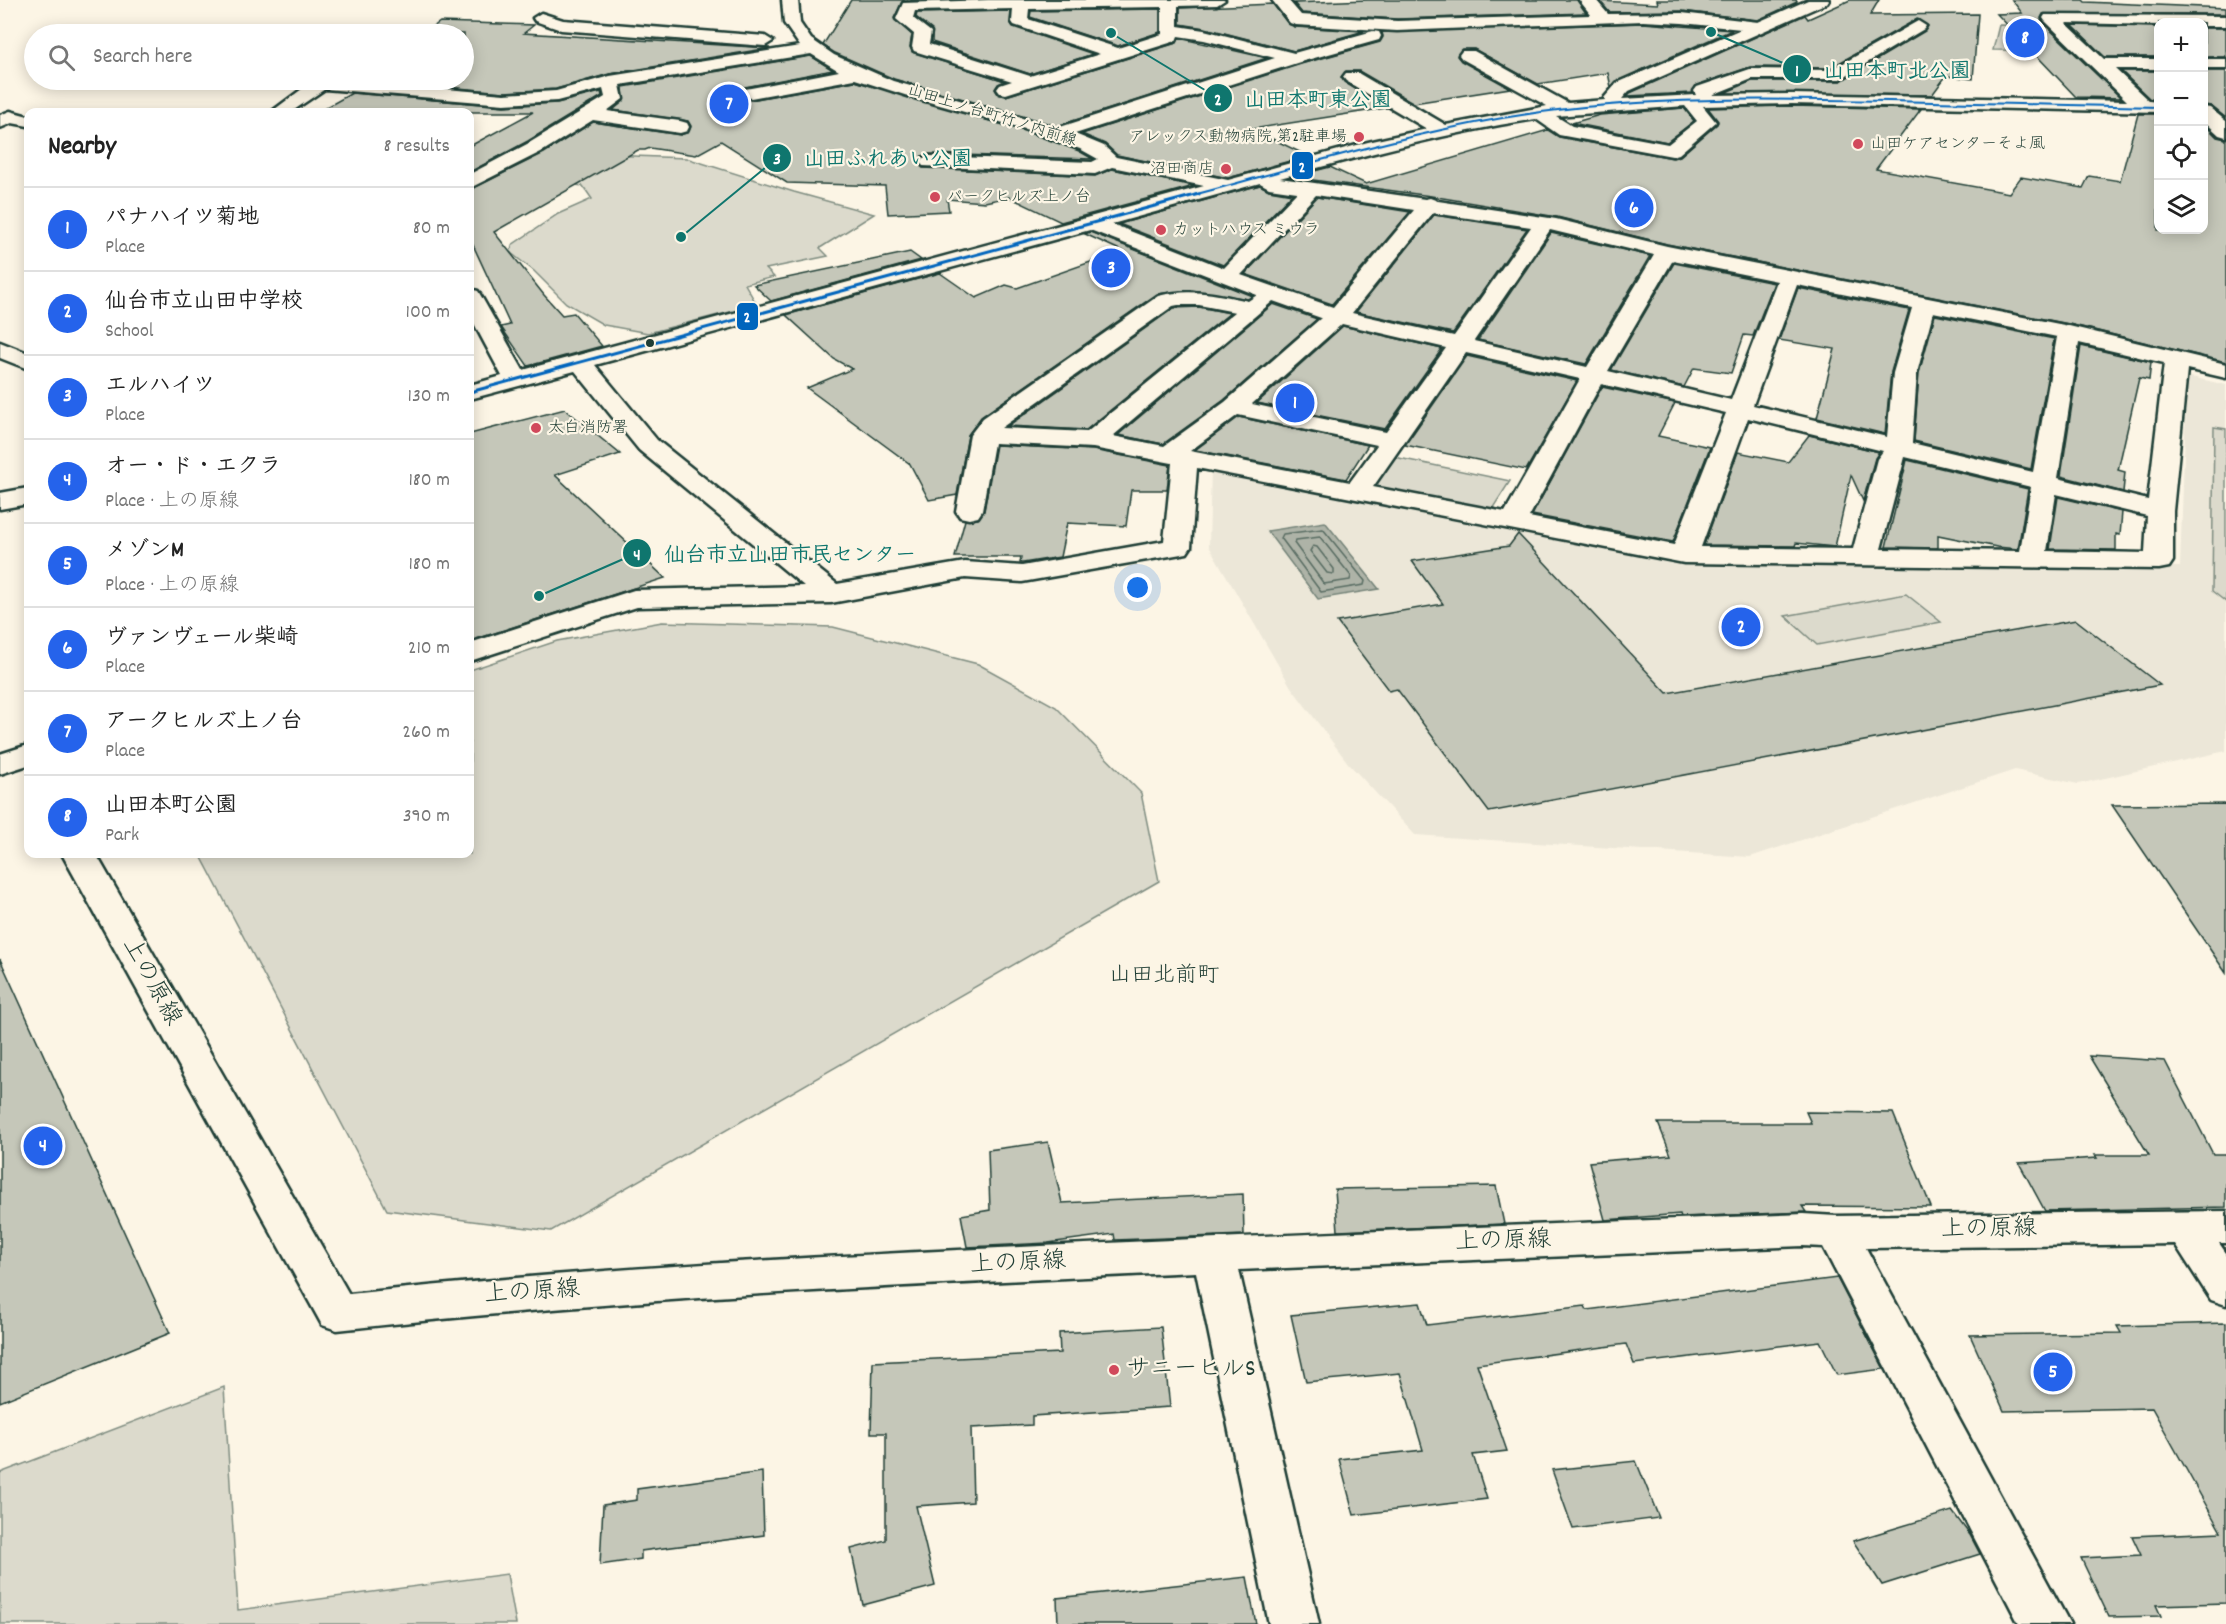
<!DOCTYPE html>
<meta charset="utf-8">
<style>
body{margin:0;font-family:Dekko,"Klee One",sans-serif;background:#f6f6f6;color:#222}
.controls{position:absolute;right:18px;top:18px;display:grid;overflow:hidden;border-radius:12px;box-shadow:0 3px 15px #0003}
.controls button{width:54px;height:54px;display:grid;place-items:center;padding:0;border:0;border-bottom:2px solid #e0e0e0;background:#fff;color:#222;font:30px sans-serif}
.you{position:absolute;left:1138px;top:588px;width:21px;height:21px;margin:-15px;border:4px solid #fff;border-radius:50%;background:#1a73e8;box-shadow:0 0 0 9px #1a73e833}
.badge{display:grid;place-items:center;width:39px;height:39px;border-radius:50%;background:#2563eb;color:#fff;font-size:20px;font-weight:700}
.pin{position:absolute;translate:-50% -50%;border:3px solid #fff;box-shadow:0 2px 6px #0006}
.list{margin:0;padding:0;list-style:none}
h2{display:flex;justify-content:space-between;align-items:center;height:78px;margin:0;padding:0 24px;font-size:26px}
h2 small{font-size:20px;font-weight:400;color:#767676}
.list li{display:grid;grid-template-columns:39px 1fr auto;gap:18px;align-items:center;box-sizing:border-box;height:84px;padding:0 24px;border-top:2px solid #e0e0e0}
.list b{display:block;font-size:22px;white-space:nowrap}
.list p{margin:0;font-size:20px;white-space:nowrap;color:#767676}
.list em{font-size:20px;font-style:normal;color:#767676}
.icon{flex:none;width:33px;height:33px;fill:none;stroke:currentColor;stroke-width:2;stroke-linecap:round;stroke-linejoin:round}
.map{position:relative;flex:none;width:2226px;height:1624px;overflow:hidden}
.search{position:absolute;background:#fff;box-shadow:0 3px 15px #0003;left:24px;top:24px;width:450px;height:66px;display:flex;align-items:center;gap:15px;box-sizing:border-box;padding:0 21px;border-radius:33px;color:#767676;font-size:22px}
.panel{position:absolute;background:#fff;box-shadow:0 3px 15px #0003;left:24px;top:108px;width:450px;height:750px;border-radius:12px}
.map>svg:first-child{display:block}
</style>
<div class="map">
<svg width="2226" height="1624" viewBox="0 0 2226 1624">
<rect width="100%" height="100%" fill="#fcf5e5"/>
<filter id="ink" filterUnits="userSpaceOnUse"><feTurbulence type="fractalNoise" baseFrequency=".0167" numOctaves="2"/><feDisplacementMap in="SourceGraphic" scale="12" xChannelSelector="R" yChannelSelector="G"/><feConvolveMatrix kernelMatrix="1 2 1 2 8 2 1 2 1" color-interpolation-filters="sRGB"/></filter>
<g filter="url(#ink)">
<polygon fill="#ece7d8" points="2187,376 2226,385 2226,751 2078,784 2015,770 1750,857 1415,835 1348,763 1291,687 1209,546 1211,468 1676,559 2180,567"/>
<g fill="#dcdacc" stroke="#7e8c80" stroke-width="1.5">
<polygon points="1999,25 2038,26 2072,51 1993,50"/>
<polygon points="607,155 686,158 794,192 874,214 820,248 828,256 766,269 774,277 745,284 757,305 648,333 604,325 566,303 534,271 511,253 512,245 558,214 592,199 583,186 546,181"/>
<polygon points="2214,427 2226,429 2226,602 2212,591"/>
<polygon points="1394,457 1510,481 1489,514 1369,489"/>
<polygon points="1906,594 1941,622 1817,645 1785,616"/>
<polygon points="662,622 833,627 978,664 1056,707 1141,793 1159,881 551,1231 387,1210 200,854 470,854 470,670 557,641"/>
<polygon points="224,1387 238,1610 507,1574 516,1624 0,1624 0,1473"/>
</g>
<polygon fill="#aeb3a7" stroke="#758479" stroke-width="1.5" points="1325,522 1379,589 1318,599 1267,531"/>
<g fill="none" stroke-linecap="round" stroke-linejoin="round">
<g stroke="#586c62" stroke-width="1.5">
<polygon points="1323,529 1365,581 1364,585 1321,592 1281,538 1283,534"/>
<polygon points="1320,537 1351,576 1350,580 1324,584 1294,543 1296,540"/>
<polygon points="1313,546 1317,547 1334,569 1334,574 1327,573 1310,551"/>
</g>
</g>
<g fill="#c5c7b9" stroke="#1f3d34" stroke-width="1.5">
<polygon points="851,0 924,0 903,1 894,18 912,35 910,47 912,52 1005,81 998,84 995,89 998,94 1006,96 1177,43 1179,38 1267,58 1057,126 894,79 835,53 823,45"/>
<polygon points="1367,0 1577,0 1586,13 1397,19 1302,13 1294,3"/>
<polygon points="1657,0 1796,0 1797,2 1758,20 1682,11 1609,12 1600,1 1658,4"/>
<polygon points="1850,0 1879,0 1870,15 1978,14 1973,79 1946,76 1932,95 1724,93 1752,81 1841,81 1925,31 1928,26 1917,19 1830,68 1750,67 1696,85 1692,93 1627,96 1630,93 1805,15 1808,19"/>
<polygon points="2012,0 2083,0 2085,2 2226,8 2226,14 2043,14 2041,19 2043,23 2121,98 2076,97 1997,14 2022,13"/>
<polygon points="1273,4 1288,24 1295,27 1364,31 1294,51 1205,28 1180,24 1180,8"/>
<polygon points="1160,9 1160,32 1118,46 1030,17 1031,11"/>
<polygon points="1011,11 1010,22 1013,27 1093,54 1030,74 932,42 932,30 916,17 917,13"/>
<polygon points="440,22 534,25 524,33 770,48 609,74 556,89 504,92 365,80 464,80 464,34 423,34"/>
<polygon points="1643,23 1732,30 1616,81 1611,87 1608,73 1538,84 1474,49 1462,49 1457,56 1461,61 1510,88 1414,103 1359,71 1346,71 1341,77 1344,82 1386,108 1252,129 1308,156 1228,178 1117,155 1105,144 1082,134 1301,64 1380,42 1383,37 1382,32"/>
<polygon points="2072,25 2158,27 2158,57 2105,57"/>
<rect x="2204" y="28" width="22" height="29"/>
<polygon points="811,56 833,70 745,87 740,94 745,99 751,100 855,81 1024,131 1079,151 1093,159 930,154 922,156 918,161 923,168 1095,176 1112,169 1194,186 1061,222 1009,197 985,202 947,199 949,211 888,214 885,186 787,183 721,141 696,155 650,148 645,150 638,150 494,232 544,295 562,315 574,313 602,346 528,366 501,327 510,325 473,245 470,247 470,190 544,153 593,122 680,135 689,132 691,126 688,121 613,110 624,101 623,87"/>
<polygon points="2121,71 2158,71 2158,100 2150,99"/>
<polygon points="2204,71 2226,71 2226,118 2211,106 2204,105"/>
<polygon points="601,92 602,96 528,141 470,172 470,146 533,112 318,112 352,93 504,106 557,103"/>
<polygon points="1792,106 1921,109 1876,169 2009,193 2021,177 2083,188 2089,176 2120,181 2138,114 2158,114 2158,230 2204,230 2204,124 2217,137 2226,139 2226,362 2069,324 1667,244 1557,217 1431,196 1291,177 1330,167 1366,184 1548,130 1559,137 1673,158 1680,156 1717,124 1718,121 1708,108"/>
<polygon points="1684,108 1694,121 1667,142 1572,123 1600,115"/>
<polygon points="1260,185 1269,190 1292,194 1223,265 1119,224"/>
<polygon points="1317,197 1410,212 1332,304 1245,274"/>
<polygon points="1434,215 1527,229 1453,333 1356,312"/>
<polygon points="1090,232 1252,296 1248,299 1192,290 1157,294 981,417 968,435 957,495 929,500 910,464 807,388 852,369 834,359 786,315 940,273 976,298 1006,285 1017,288 1122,251 1085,234"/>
<polygon points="1551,233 1650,256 1586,364 1478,340"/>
<polygon points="910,252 921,260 771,301 754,285"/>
<polygon points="1674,263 1774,283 1753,336 1744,335 1731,373 1694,368 1684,387 1611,370"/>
<polygon points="1798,288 1909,310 1891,372 1885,434 1817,418 1835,349 1779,340"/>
<polygon points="1273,304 1317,319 1224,400 1163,444 1118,435"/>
<polygon points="1199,307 1230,313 1086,430 1008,426 1174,308"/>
<polygon points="1935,315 2054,339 2031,469 1914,441 1919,373"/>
<polygon points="1343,326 1442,349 1385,429 1257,403"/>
<polygon points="2081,346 2151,362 2149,380 2139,378 2118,470 2125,472 2123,492 2061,476"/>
<polygon points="1467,356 1577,381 1526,470 1405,445"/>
<polygon points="1602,387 1675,403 1658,436 1710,447 1673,542 1532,515"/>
<polygon points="565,409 620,454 555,475 665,578 470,641 470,434"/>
<polygon points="1239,417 1368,445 1346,479 1195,450"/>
<polygon points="1809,435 1879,452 1875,458 1863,501 1851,475 1835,547 1796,543 1795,546 1704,545 1738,452 1788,462"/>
<polygon points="996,445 1093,450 1170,465 1167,490 1131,490 1126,526 1067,523 1060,557 1023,563 1020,563 1021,557 955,557 965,520 978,519 984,511"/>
<polygon points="1907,460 2028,489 2018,549 1997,547 1938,535 1938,548 1886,547"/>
<polygon points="2058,497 2122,512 2120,535 2116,534 2116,550 2050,549"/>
<polygon points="1518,534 1667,693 2076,620 2160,685 1489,812 1397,689 1389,691 1337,622 1443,604 1412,561 1509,546"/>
<polygon points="2226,804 2226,973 2112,805"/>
<polygon points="0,959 170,1333 0,1402"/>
<polygon points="2089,1056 2165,1061 2213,1154 2226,1154 2226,1207 2045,1211 2019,1163 2097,1158 2095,1155 2149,1155"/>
<polygon points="1806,1112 1893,1113 1931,1207 1802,1206 1806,1212 1681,1217 1680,1214 1605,1220 1589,1162 1671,1155 1658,1123 1811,1123"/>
<polygon points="1048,1142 1062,1203 1243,1194 1244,1235 1115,1240 1114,1234 1048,1243 967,1247 961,1215 990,1210 988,1150"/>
<polygon points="1496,1186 1504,1224 1338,1231 1335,1189"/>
<polygon points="1837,1278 1884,1369 1837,1375 1820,1341 1634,1364 1626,1344 1477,1364 1507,1451 1473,1455 1487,1499 1354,1515 1339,1459 1423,1450 1400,1373 1306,1382 1291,1315 1420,1303 1427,1325 1585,1306 1587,1310"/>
<polygon points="2226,1323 2226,1603 2156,1605 2161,1616 2109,1617 2081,1558 2141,1555 2132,1536 2221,1532 2152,1408 2004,1411 1970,1335 2121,1333 2117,1326"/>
<polygon points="1161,1327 1170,1407 1032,1416 1032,1425 971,1428 973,1502 916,1506 935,1586 863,1605 851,1549 886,1540 886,1433 871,1433 873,1362 1060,1353 1059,1333"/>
<polygon points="1636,1461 1659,1518 1573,1529 1552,1470"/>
<polygon points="762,1472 764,1535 641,1551 641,1559 600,1565 603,1505 637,1500 637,1489"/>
<polygon points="1952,1511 1970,1535 1980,1554 1882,1585 1853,1541"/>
<polygon points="1247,1577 1256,1624 1058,1624 1057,1598"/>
</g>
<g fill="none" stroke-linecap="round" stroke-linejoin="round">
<defs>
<g id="minor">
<path d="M 782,0 L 798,0 L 800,23 L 811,39 L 834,55 L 893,81 L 1057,128 L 1275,58 L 1204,40 L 1178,36 L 1176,41 L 1006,94 L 1000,93 L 997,89 L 1000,85 L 1012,81 L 914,51 L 912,47 L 914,34 L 896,19 L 903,3 L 988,0 L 1225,0 L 1217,5 L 1178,6 L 1178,26 L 1204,30 L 1294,53 L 1373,31 L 1379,32 L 1381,36 L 1379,40 L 1300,62 L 1075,134 L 1104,146 L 1116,157 L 1228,180 L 1368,142 L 1427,129 L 1346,81 L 1343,77 L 1346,73 L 1358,73 L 1446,125 L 1547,106 L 1462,59 L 1459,55 L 1462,51 L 1474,51 L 1568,103 L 1605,100 L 1604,98 L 1617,83 L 1741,29 L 1682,23 L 1643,21 L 1397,31 L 1296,25 L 1290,23 L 1272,0 L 1288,0 L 1301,15 L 1397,21 L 1591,15 L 1579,0 L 1596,0 L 1608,14 L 1682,13 L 1758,22 L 1808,0 L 1829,0 L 1827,3 L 1629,91 L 1622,99 L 1696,95 L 1694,91 L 1697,87 L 1750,69 L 1831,70 L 1918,21 L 1926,26 L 1924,29 L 1840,79 L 1752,79 L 1712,95 L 1792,94 L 2127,101 L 2045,21 L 2043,18 L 2045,15 L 2226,16 L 2226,26 L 2204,26 L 2204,22 L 2158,22 L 2158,25 L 2066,23 L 2104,59 L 2158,59 L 2158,69 L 2115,69 L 2149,101 L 2158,102 L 2158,112 L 1792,104 L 1703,106 L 1716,122 L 1679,154 L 1672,156 L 1559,135 L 1536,119 C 1449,132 1365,155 1280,178 L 1425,199 L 1430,198 L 1438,201 L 1556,219 L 1667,246 L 2069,326 L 2226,364 L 2226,378 L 2187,369 L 2173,511 L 2173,561 L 2169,567 L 2159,569 L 1684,563 L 1197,468 L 1191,547 L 1187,553 L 1022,582 L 965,578 L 831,603 L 637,607 L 470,661 L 470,643 L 634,590 L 804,586 L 639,450 L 575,371 L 470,399 L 470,385 L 502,376 L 470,316 L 470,289 L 478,291 L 481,296 L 523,370 L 1204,186 L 1112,167 L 1095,174 L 923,166 L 920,162 L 923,158 L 930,156 L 1092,162 L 1098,159 L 1080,149 L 1025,129 L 911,97 L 855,79 L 751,98 L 745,97 L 742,93 L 745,89 L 751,88 L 839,71 L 811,54 L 620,85 L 623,99 L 607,111 L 680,121 L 687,123 L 689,127 L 687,131 L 680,133 L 593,120 L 543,151 L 470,188 L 470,174 L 529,143 L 605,97 L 603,89 L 557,101 L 504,104 L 325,89 L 291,112 L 271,112 L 314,80 L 342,80 L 504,94 L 556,91 L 610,76 L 800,46 L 784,23 ZM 1162,7 L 1162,34 L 1118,48 L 1028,19 L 1029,9 ZM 1013,9 L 1012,22 L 1014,25 L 1100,54 L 1030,76 L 929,44 L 931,32 L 913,18 L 915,11 ZM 1685,106 L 1697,121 L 1668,144 L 1572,126 L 1556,116 ZM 1260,183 L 1269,188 L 1297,192 L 1224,268 L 1112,224 ZM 1316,195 L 1414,210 L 1333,307 L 1241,275 ZM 1433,213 L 1531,227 L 1454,336 L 1352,313 ZM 1090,230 L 1257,295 L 1248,301 C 1217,294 1190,288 1158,296 L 983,418 L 970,435 L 956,511 L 960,517 L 969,519 L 978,517 L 982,511 L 994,443 L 1093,448 L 1172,463 L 1164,541 L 1022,566 L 965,562 L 837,584 L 657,440 L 595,365 ZM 1550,230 L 1654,255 L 1587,367 L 1474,341 ZM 1673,260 L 1777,281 L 1731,400 L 1608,371 ZM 1797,285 L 1912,308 L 1893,373 L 1887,437 L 1753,405 ZM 1273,301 L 1321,318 L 1225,402 L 1164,446 L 1113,436 ZM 1178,305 L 1199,305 L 1235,312 L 1087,432 L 1001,428 L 1173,306 ZM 1933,312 L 2057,337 L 2033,472 L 1912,443 L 1917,373 ZM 1342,324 L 1446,348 L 1386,432 L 1252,404 ZM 2079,343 L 2164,363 L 2148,500 L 2058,478 ZM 1466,353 L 1580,379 L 1505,512 L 1373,487 ZM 1601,384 L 1726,413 L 1674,545 L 1529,517 ZM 1238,415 L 1377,445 L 1350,482 L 1190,451 ZM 1748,418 L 1883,451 L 1877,459 L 1853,549 L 1701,547 ZM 1905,457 L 2031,487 L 2020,551 L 1881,549 ZM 2056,494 L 2147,516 L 2145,553 L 2047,551 Z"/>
<polygon points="541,13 563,20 765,36 773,41 765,46 561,30 535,21 533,18"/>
<rect x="2204" y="59" width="22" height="10"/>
<polygon points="2204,107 2210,108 2226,121 2226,137 2219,135 2204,121"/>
<polygon points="10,111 28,116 28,126 12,123 0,128 0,115"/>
<polygon points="0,342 28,353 28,369 0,358"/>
<polygon points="28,488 28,504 0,509 0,493"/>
<polygon points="28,745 28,765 0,774 0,754"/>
<path d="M 62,854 L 96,854 L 349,1294 C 579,1269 811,1257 1042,1246 C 1296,1234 1549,1224 1803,1214 L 1836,1216 L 2226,1211 L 2226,1243 L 2219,1243 L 2226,1253 L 2226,1305 L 2211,1300 L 2175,1244 L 1866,1248 L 2070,1624 L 2019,1624 L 1823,1247 L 1803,1246 L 1239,1270 L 1319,1624 L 1269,1624 L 1196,1272 C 909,1285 623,1298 337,1330 L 322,1325 Z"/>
</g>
</defs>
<use href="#minor" stroke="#1f3d34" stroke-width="5"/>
<use href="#minor" fill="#fcf5e5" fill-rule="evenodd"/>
<defs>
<path id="bus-1-far1" d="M 1194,195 C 1316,162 1439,123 1566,109 C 1673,97 1781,99 1889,101 C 1978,103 2068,105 2158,107"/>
<polyline id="bus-1" points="470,392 1199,194"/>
</defs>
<use href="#bus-1-far1" stroke="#fcf5e5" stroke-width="4.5"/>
<use href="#bus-1" stroke="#fcf5e5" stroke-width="6"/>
<use href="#bus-1-far1" stroke="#0065bd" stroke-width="2"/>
<use href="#bus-1" stroke="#0065bd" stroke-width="3"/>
</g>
</g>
<g fill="#d1495b" stroke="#fcf5e5" stroke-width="2">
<circle cx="1359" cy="137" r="6"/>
<circle cx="1858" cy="144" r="6"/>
<circle cx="1226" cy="169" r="6"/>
<circle cx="935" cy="197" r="6"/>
<circle cx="1161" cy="230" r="6"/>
<circle cx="536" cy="428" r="6"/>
<circle cx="1114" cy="1370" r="6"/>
</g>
<circle fill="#1f3d34" stroke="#fcf5e5" stroke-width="2" cx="650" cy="343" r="5"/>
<g text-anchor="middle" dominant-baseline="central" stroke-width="4.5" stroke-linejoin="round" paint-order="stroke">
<g font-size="16" fill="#1f3d34" stroke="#fcf5e5">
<text transform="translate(992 116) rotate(17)">山田上ノ台町竹ノ内前線</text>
</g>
<g font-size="16" fill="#1f3d34" stroke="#fcf5e5" text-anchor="start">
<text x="1347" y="137" text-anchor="end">アレックス動物病院 第2駐車場</text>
<text x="1870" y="144">山田ケアセンターそよ風</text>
<text x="1214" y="169" text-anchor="end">沼田商店</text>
<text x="947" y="197">パークヒルズ上ノ台</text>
<text x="1173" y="230">カットハウス ミウラ</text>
<text x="548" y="428">太白消防署</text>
</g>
<g font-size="22" fill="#1f3d34" stroke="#fcf5e5">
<text x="1164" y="976">山田北前町</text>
</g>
<g font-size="24" fill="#1f3d34" stroke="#fcf5e5">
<text transform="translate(151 982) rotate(61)">上の原線</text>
<text transform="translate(1989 1230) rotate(-1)">上の原線</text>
<text transform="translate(1503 1242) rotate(-2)">上の原線</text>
<text transform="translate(1018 1264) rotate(-3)">上の原線</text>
<text transform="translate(532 1293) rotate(-4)">上の原線</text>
</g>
<g font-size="24" fill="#1f3d34" stroke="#fcf5e5" text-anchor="start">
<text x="1126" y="1370">サニーヒルS</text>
</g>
</g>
<path fill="none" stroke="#0f766e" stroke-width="2" d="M1711 32L1797 69M1111 33L1218 98M681 237L777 158M539 596L637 553"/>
<g fill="#0f766e" stroke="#fcf5e5" stroke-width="2">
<circle cx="1711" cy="32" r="6"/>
<circle cx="1111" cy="33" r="6"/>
<circle cx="681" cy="237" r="6"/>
<circle cx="539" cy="596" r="6"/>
<circle cx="1797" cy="69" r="15"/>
<circle cx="1218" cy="98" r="15"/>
<circle cx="777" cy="158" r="15"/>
<circle cx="637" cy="553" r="15"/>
</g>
<g font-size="18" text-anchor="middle" font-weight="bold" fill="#fff">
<text x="1797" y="76">1</text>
<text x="1218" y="105">2</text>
<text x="777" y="164">3</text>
<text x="637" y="560">4</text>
</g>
<g font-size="21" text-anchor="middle" font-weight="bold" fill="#0f766e" stroke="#fcf5e5" stroke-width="4.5" stroke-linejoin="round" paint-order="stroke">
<text x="1897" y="77">山田本町北公園</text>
<text x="1318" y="106">山田本町東公園</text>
<text x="888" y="165">山田ふれあい公園</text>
<text x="790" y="561">仙台市立山田市民センター</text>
</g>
<g stroke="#fcf5e5" stroke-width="2">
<rect x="1291" y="151" width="23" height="29" rx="6" fill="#0065bd"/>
<rect x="736" y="302" width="23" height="29" rx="6" fill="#0065bd"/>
</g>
<g font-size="16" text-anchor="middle" font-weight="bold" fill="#fff">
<text x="1302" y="172">2</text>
<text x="747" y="322">2</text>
</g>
</svg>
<div class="controls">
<button>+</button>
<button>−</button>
<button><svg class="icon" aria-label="locate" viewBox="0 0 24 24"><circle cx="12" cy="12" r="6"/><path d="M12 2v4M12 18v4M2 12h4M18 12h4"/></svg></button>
<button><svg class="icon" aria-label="layers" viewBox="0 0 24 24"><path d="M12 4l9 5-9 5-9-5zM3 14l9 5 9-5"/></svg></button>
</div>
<div class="you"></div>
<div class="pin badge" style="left:1295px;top:403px">1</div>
<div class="pin badge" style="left:1741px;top:627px">2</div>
<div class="pin badge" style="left:1111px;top:268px">3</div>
<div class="pin badge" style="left:43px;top:1146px">4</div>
<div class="pin badge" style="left:2053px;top:1372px">5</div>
<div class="pin badge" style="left:1634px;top:208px">6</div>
<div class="pin badge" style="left:729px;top:104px">7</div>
<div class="pin badge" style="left:2025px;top:38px">8</div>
<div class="search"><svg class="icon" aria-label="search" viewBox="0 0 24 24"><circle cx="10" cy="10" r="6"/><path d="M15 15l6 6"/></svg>Search here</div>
<section class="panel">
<h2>Nearby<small>8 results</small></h2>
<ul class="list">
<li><span class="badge">1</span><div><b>パナハイツ菊地</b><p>Place</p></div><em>80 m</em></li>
<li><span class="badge">2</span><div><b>仙台市立山田中学校</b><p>School</p></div><em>100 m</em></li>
<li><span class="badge">3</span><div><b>エルハイツ</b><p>Place</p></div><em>130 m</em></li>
<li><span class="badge">4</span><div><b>オー・ド・エクラ</b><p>Place · 上の原線</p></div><em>180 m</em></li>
<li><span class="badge">5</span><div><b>メゾンM</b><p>Place · 上の原線</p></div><em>180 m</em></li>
<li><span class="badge">6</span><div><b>ヴァンヴェール柴崎</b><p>Place</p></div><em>210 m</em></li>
<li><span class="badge">7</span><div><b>アークヒルズ上ノ台</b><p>Place</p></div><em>260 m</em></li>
<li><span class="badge">8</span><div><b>山田本町公園</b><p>Park</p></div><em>390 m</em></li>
</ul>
</section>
</div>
